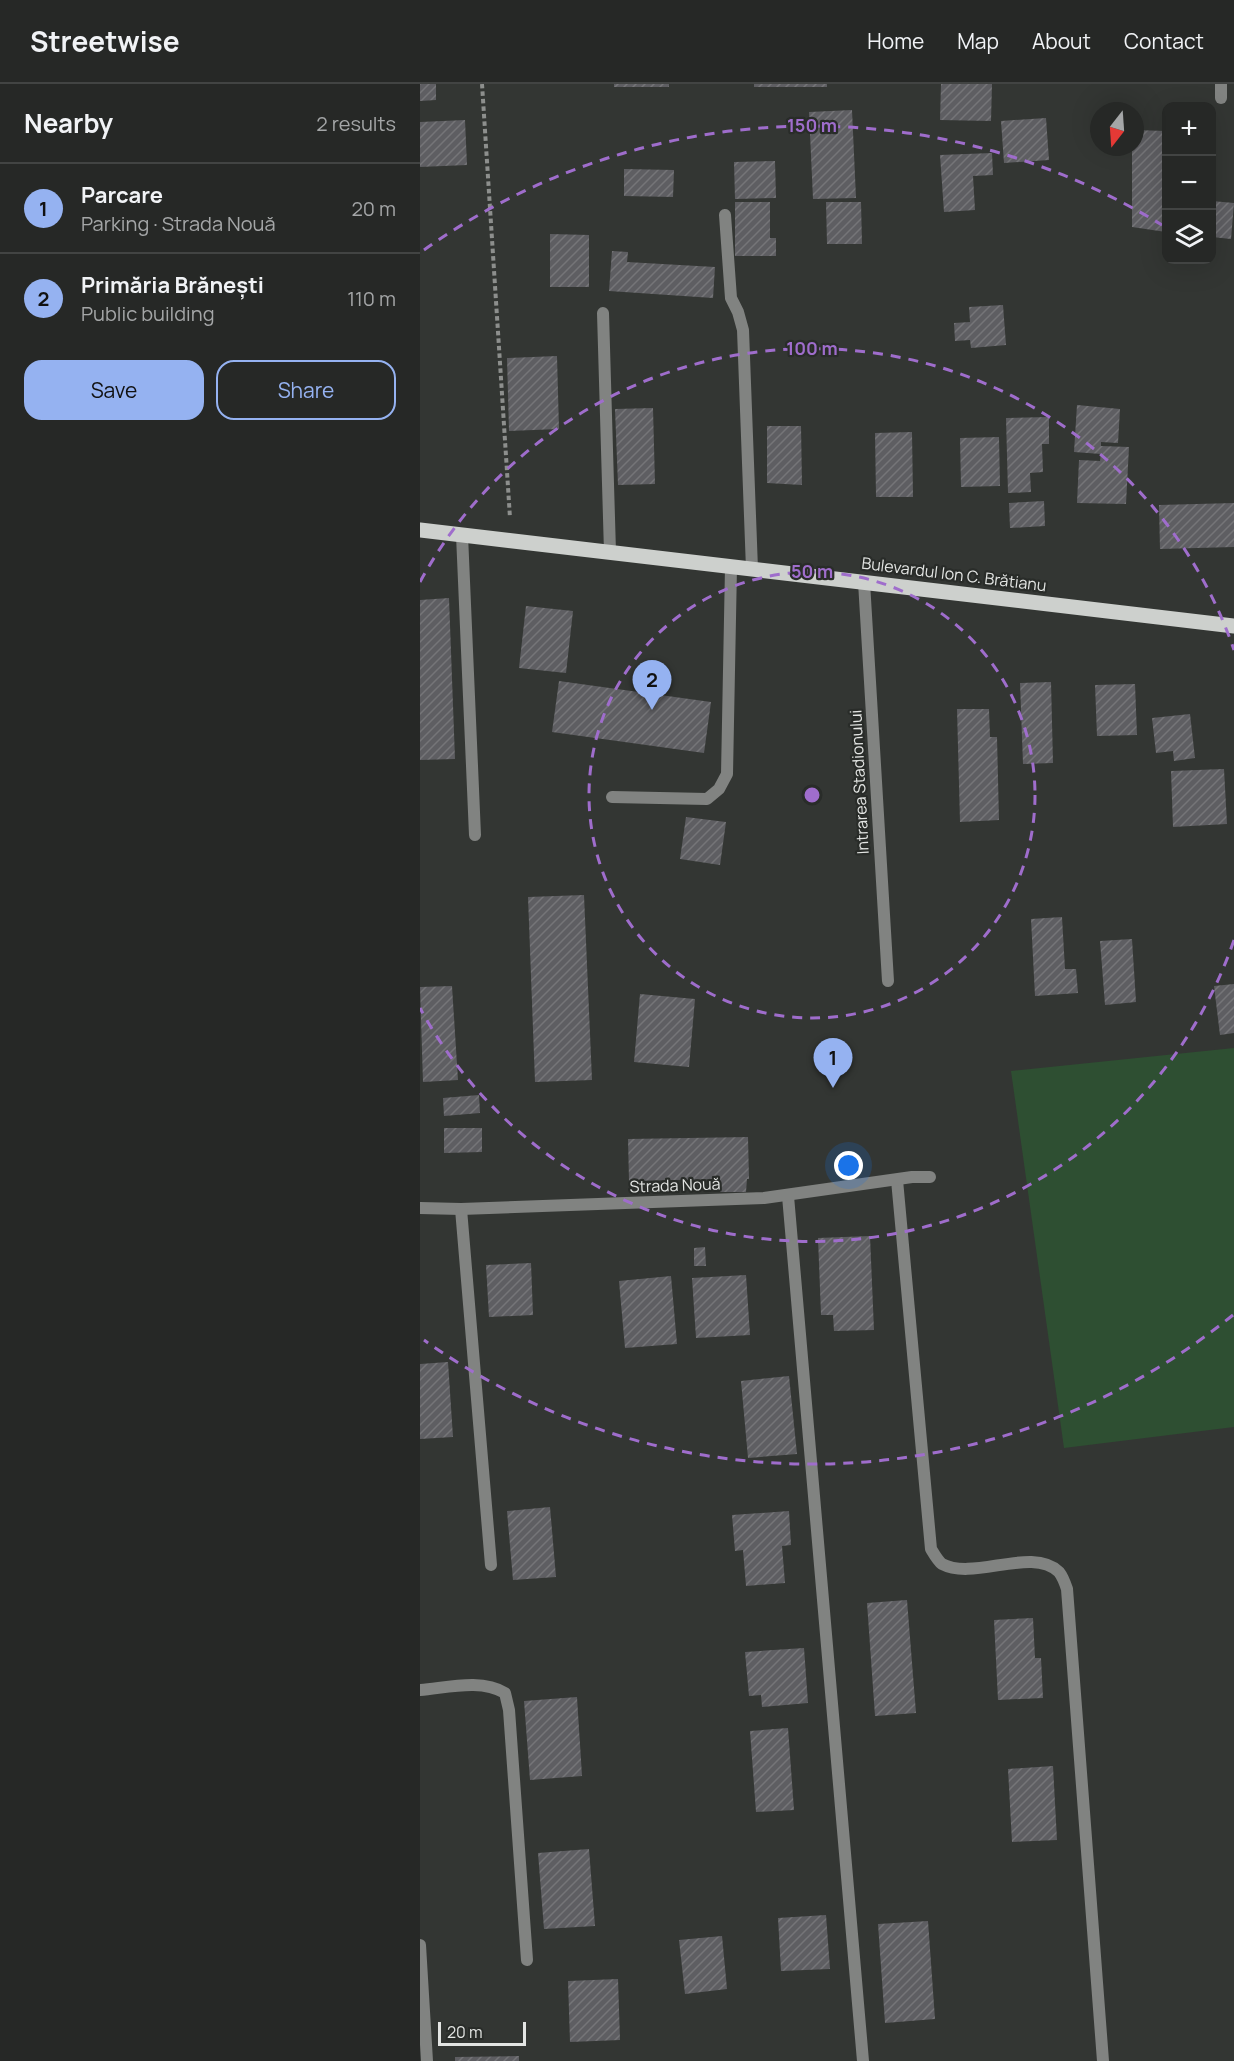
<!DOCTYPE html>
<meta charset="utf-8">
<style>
body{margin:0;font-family:Manrope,sans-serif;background:#2e302e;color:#f1f3f6}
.controls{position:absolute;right:18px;top:18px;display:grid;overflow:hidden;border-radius:12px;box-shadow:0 6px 24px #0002}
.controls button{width:54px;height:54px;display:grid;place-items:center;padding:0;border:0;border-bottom:2px solid #424443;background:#262826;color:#f1f3f6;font:30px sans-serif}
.compass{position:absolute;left:670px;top:18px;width:54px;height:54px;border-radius:50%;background:#262826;box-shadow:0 6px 24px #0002;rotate:197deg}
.scale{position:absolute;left:18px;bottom:15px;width:88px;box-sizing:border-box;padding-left:6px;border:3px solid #e3e5e3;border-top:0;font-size:16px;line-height:21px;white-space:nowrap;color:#e3e5e3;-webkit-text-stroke:4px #292c29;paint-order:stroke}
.you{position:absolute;left:429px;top:1082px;width:21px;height:21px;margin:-15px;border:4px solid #fff;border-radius:50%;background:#1a73e8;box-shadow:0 0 0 9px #1a73e833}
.badge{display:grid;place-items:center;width:39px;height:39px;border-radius:50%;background:#95b2f1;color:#111;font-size:20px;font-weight:700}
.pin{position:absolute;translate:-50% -50px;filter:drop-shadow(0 2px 3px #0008)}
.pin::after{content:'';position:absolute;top:32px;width:21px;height:18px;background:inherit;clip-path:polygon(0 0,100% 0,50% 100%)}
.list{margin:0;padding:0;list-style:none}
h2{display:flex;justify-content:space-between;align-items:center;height:78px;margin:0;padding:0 24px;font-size:26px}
h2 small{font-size:20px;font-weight:400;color:#a4a6a7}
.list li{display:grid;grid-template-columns:39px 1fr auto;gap:18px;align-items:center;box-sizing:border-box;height:90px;padding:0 24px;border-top:2px solid #424443}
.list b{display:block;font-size:22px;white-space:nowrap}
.list p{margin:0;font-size:20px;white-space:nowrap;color:#a4a6a7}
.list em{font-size:20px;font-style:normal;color:#a4a6a7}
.actions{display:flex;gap:12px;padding:18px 24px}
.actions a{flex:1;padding:14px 0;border:2px solid #95b2f1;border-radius:18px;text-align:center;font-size:21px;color:#95b2f1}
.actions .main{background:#95b2f1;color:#111}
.icon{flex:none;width:33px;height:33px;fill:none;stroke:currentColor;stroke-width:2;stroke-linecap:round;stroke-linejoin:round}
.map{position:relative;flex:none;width:814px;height:1977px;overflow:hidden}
header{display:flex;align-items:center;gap:36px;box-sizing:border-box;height:84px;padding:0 30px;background:#262826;border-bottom:2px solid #424443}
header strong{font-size:28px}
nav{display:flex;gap:33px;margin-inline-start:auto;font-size:21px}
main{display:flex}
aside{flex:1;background:#262826}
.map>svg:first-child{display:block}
</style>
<header>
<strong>Streetwise</strong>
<nav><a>Home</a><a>Map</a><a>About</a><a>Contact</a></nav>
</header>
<main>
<aside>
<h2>Nearby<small>2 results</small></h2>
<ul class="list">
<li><span class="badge">1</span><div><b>Parcare</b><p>Parking · Strada Nouă</p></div><em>20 m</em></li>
<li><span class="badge">2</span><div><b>Primăria Brănești</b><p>Public building</p></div><em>110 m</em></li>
</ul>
<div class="actions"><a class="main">Save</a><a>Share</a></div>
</aside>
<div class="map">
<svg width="814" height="1977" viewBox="0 0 814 1977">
<defs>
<pattern id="building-hatch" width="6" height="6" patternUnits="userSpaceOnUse" patternTransform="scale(1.5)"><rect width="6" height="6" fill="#5e5e62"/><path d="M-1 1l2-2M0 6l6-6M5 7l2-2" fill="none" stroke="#757578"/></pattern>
</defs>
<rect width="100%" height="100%" fill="#333633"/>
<polygon fill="#2e4f32" points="814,964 814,1343 644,1364 591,987"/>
<g fill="url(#building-hatch)">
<polygon points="0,0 16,0 16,16 0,17"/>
<rect x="194" y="0" width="55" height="3"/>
<rect x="334" y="0" width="73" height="3"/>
<polygon points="521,0 572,0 571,37 520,36"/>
<polygon points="432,26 436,114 393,115 389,28"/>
<polygon points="626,34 629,76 584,79 581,37"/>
<polygon points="45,36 47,81 0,83 0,38"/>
<polygon points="715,46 746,47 746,148 712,143 712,63 715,63"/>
<polygon points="572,69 573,91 553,92 555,126 524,128 520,71"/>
<polygon points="355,77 356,114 315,115 314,78"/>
<polygon points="204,85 254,86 253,113 204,112"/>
<polygon points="792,117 814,119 811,155 792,153"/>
<polygon points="315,118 350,118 350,154 356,154 356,172 315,172"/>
<polygon points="406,118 441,118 442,160 407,160"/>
<polygon points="130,150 169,151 169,203 130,203"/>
<polygon points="192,167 208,168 207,178 295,183 293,214 189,207"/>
<polygon points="583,221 586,261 551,264 550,256 535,257 534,239 550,238 549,223"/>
<polygon points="137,272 139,345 89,347 87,274"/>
<polygon points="657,321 700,325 698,359 681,358 681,362 709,363 706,420 657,419 659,376 680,377 681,370 654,368"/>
<polygon points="233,324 235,400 198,401 195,325"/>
<polygon points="629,333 629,360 622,360 623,388 610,389 611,408 588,409 586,334"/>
<polygon points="347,342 381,342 382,401 347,399"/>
<polygon points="492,348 493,413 456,413 455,349"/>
<polygon points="579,353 580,402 541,403 540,354"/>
<polygon points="624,417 625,442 590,444 589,419"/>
<polygon points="814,419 814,463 740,465 739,421"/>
<polygon points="29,514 35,675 0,676 0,516"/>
<polygon points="106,522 153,527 146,589 99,584"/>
<polygon points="139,597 291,618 284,669 132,648"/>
<polygon points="631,598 633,679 603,680 600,599"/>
<polygon points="715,600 717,651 677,652 675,601"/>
<polygon points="537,625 569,625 570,653 577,653 579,736 540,738"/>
<polygon points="770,630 775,674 754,677 753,667 736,669 732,634"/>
<polygon points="804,685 807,740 753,743 751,687"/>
<polygon points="266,733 306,738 300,781 260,775"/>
<polygon points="164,811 172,996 115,998 108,813"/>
<polygon points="642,833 645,885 656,885 658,909 615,912 611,835"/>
<polygon points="712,855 716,918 685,921 680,857"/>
<polygon points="814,900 814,949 800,951 794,902"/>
<polygon points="32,902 38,996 3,998 0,903"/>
<polygon points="220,910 275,915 269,983 214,978"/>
<polygon points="59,1011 60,1029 24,1032 23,1014"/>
<polygon points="24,1044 62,1044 62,1068 24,1069"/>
<polygon points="328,1053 329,1095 327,1095 326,1108 300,1108 300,1095 209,1097 208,1055"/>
<polygon points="450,1152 454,1246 414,1247 413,1231 401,1231 398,1154"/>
<polygon points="285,1163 286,1182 274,1182 274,1164"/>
<polygon points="111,1179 113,1231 69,1233 66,1181"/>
<polygon points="326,1191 330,1251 276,1254 272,1194"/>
<polygon points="251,1192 257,1260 205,1264 199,1197"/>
<polygon points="28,1278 33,1353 0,1355 0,1280"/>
<polygon points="369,1292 377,1370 328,1374 321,1297"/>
<polygon points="130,1423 136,1493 93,1496 87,1427"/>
<polygon points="369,1427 371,1461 362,1462 365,1499 326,1502 323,1466 315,1467 312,1431"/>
<polygon points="487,1516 496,1629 455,1632 447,1519"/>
<polygon points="613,1534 615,1574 621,1574 623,1614 578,1616 574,1536"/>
<polygon points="384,1564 388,1619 342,1623 341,1611 329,1612 325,1568"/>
<polygon points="157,1613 162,1692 110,1696 104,1617"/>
<polygon points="368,1644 374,1726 336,1728 330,1647"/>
<polygon points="633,1682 637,1756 592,1758 588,1685"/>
<polygon points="169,1765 175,1842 124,1845 118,1769"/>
<polygon points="406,1831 410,1885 361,1887 358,1834"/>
<polygon points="508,1837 515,1935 465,1939 458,1840"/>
<polygon points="302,1852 307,1905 265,1910 259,1856"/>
<polygon points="198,1895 200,1956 150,1958 148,1897"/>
<polygon points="99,1972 99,1977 35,1977 35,1973"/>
</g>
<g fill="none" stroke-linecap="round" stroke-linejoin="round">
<polyline stroke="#8d8f8d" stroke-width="4" stroke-dasharray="4.5 3" stroke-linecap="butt" points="62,0 90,434"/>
<polyline stroke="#818381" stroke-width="12" points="192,713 287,715 299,705 307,690 311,483"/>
<g stroke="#818381" stroke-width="12">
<polyline points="801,14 801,0"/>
<polyline points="305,131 311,214 318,228 323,246 332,485"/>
<polyline points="183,229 190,468"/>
<polyline points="42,451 55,751"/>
<polyline points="444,498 468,897"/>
<path d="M 477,1096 L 511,1465 C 514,1470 518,1477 522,1480 C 554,1497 612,1462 639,1488 C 643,1493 645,1499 647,1505 L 683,1977"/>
<polyline points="368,1112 443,1977"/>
<polyline points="0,1124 41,1125 344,1114 492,1093 510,1093"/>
<polyline points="41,1125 71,1481"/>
<path d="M 0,1606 C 26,1604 61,1594 85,1609 L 89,1626 L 107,1876"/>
<polyline points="0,1861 7,1977"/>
</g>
<polyline stroke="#cdd0cd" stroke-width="15" points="0,446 814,542"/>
</g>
<g fill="none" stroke="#9f6dcc" stroke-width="3" stroke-dasharray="10 8">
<circle cx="392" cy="711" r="223"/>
<path d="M814 856A446 446 0 0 1 0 924M0 498A446 446 0 0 1 814 566"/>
<path d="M813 1231A669 669 0 0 1 4 1256M4 166A669 669 0 0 1 742 141"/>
</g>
<g text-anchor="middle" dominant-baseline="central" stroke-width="4.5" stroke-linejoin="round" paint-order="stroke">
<g font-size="16" fill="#e3e5e3" stroke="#292c29">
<text transform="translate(534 490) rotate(7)">Bulevardul Ion C. Brătianu</text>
<text transform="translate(439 698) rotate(-93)">Intrarea Stadionului</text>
<text transform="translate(255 1101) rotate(-2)">Strada Nouă</text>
</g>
</g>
<circle cx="392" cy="711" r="9" fill="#9f6dcc" stroke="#292c29" stroke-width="3"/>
<g font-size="18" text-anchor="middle" font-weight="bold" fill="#9f6dcc" stroke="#292c29" stroke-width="4.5" stroke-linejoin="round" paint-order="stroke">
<text x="392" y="48">150 m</text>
<text x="392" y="271">100 m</text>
<text x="392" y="494">50 m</text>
</g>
</svg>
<div class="controls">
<button>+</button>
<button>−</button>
<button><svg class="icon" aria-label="layers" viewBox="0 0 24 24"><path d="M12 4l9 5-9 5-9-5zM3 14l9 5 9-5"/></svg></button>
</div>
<svg class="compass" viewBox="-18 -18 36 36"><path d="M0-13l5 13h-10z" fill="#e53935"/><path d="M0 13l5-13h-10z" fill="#a4a6a7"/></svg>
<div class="scale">20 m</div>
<div class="you"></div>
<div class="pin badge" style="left:413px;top:1004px">1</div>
<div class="pin badge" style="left:232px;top:626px">2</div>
</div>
</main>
